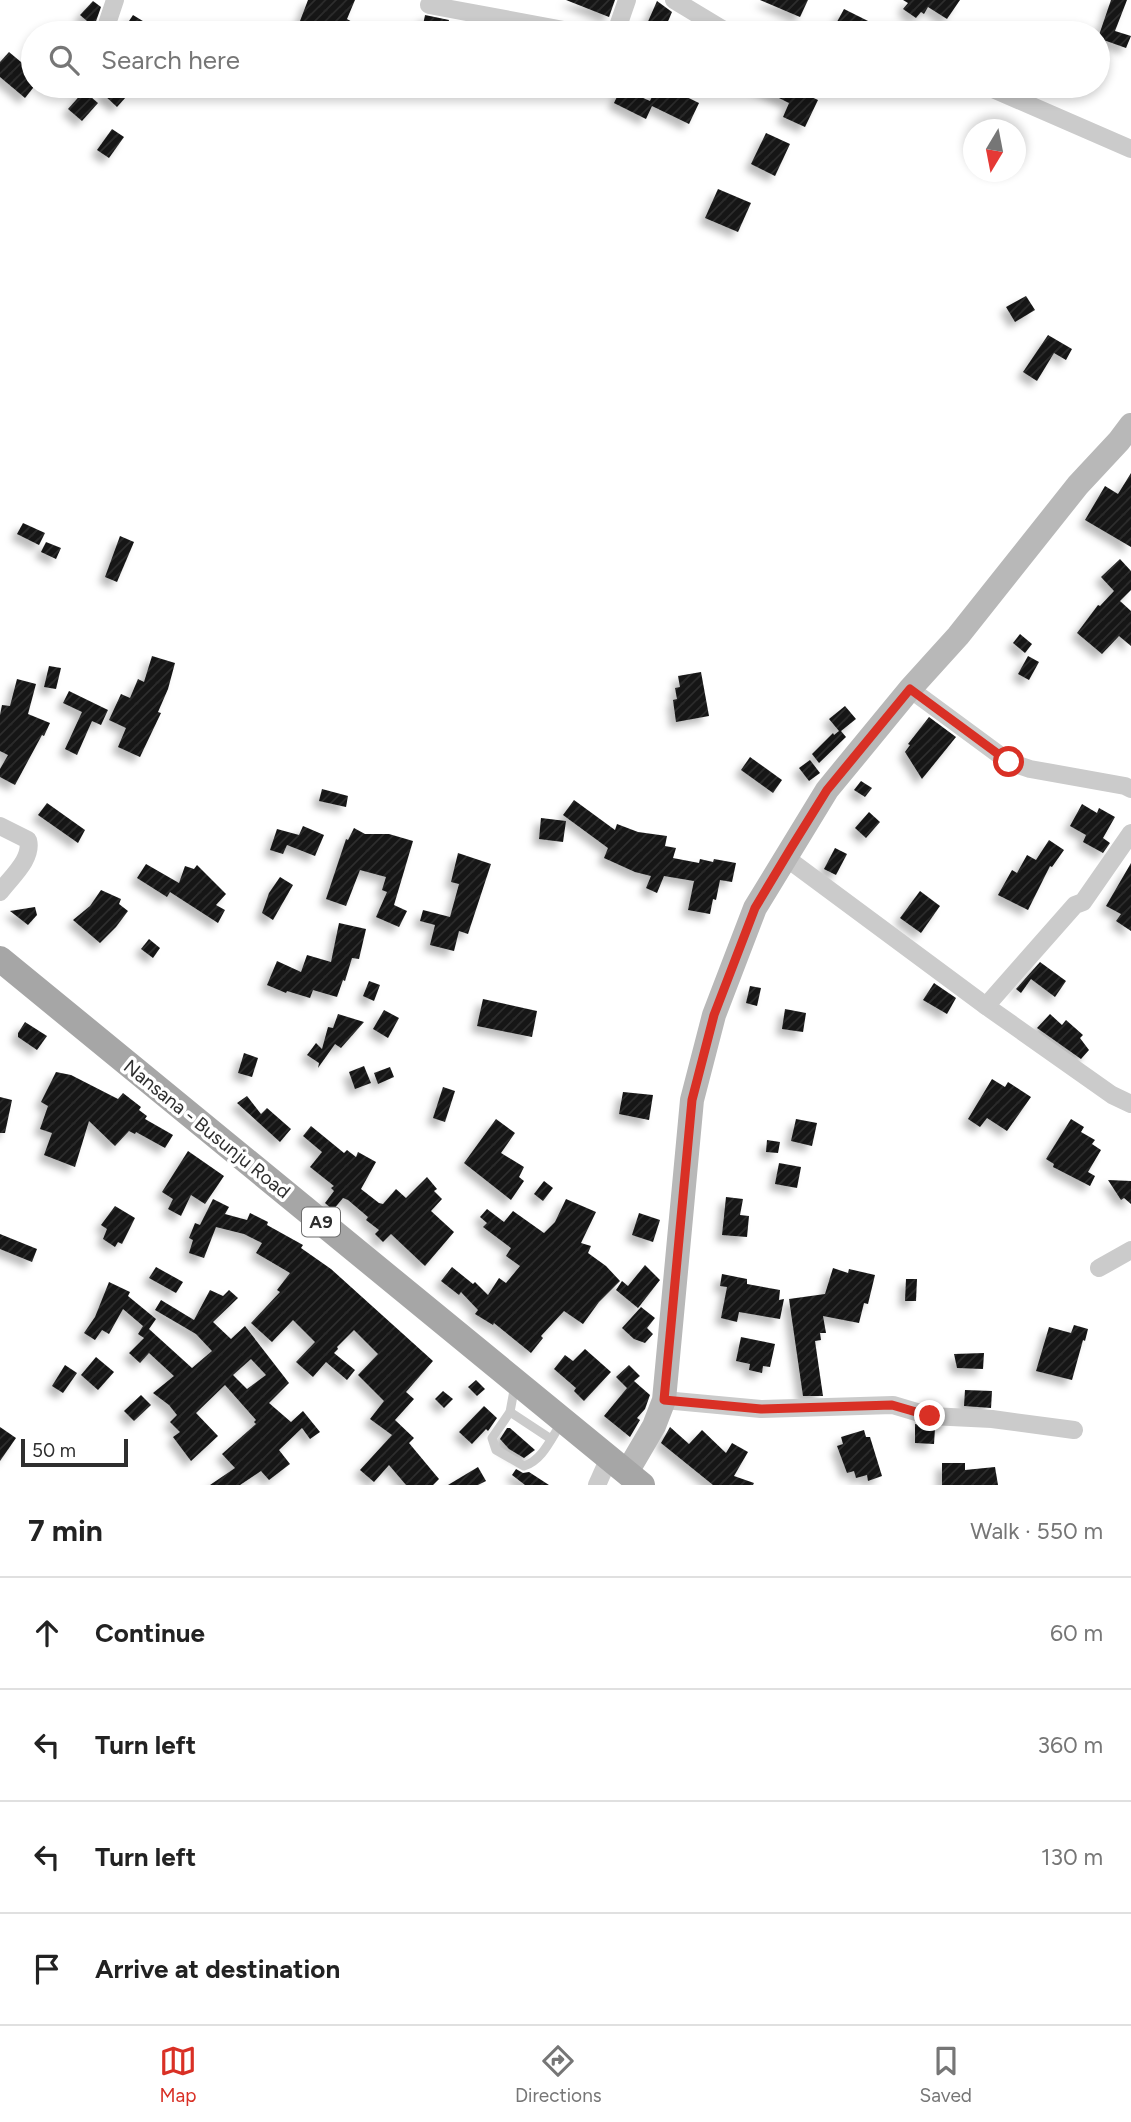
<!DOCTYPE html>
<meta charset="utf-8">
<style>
body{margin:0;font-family:Figtree,sans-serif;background:#f6f6f6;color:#222}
.compass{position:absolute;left:963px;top:119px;width:63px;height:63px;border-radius:50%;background:#fff;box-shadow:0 4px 10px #0003;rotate:190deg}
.scale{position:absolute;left:21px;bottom:18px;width:107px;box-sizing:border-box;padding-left:7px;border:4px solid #2e2e2e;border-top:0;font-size:19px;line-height:24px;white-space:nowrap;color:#2e2e2e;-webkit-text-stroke:5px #fff;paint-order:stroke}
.stop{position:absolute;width:21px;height:21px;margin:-16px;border:5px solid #d93025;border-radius:50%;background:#fff}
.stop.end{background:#d93025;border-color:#fff;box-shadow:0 2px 7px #0008}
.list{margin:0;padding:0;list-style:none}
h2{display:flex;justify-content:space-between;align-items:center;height:91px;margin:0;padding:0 28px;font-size:30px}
h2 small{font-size:23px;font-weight:400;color:#767676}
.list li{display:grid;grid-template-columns:46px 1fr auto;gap:21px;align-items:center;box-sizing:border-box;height:112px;padding:0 28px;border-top:2px solid #e0e0e0}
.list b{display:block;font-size:26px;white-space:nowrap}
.list em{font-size:23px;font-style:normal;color:#767676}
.icon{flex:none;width:38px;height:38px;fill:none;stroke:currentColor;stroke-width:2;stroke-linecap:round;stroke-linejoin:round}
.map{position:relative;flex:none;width:1131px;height:1485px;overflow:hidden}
.search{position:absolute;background:#fff;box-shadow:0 4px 10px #0003;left:21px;right:21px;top:21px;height:77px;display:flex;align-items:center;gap:18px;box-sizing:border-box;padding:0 24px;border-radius:38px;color:#767676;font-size:26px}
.sheet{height:539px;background:#fff}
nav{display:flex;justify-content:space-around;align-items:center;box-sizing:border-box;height:98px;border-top:2px solid #e0e0e0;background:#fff;font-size:19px;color:#767676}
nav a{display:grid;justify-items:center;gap:4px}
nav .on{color:#d93025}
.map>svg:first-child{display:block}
</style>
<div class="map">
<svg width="1131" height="1485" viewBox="0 0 1131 1485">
<defs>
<pattern id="building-hatch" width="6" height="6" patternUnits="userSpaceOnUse" patternTransform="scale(1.75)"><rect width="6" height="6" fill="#151515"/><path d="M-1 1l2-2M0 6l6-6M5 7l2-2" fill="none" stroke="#2f2f2f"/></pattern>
<filter id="shadow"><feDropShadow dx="-6" dy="6" stdDeviation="3.5" flood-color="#0004"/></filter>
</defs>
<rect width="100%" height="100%" fill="#fff"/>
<g fill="url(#building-hatch)" fill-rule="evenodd" filter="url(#shadow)">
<polygon points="308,0 355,0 347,19 371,33 330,33 300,21"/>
<polygon points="566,0 615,0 609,17"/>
<polygon points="760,0 808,0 800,17"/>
<polygon points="903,0 960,0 947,19 928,7 924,14 921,12 916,18 903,9 908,3"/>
<polygon points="1111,0 1127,0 1115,31 1131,36 1126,48 1098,38"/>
<polygon points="93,1 101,7 94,27 80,15"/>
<polygon points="657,1 672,12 663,33 643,33"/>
<polygon points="844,9 868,21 861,33 831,33"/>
<polygon points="133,15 151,26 146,33 121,33"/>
<polygon points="425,15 449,20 446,33 422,30"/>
<polygon points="9,52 33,72 33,88 25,98 0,77 0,62"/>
<polygon points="110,86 126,97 117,107 103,94"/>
<polygon points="657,86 664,86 699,103 689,124 652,106 646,119 614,103 621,88 650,101"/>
<polygon points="755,86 788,86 818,100 805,127 783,117 789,103"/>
<polygon points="84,91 98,103 82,121 68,109"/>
<polygon points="112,129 124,137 109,158 97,150"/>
<polygon points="766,133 790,144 775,176 751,164"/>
<polygon points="718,189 751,203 738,232 705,218"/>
<polygon points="1026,296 1035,310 1015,322 1006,307"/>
<polygon points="1048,335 1072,349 1066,360 1054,353 1037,381 1023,372"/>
<polygon points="1131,473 1131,547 1085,520 1105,486 1118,494"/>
<polygon points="23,523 45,533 39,545 17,534"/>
<polygon points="120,536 134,542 117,582 105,577"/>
<polygon points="46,542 61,548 56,559 41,552"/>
<polygon points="1120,559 1131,571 1131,590 1120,601 1131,611 1131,646 1119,636 1102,654 1077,633 1098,605 1100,606 1114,591 1101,577"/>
<polygon points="1020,634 1032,644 1025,653 1013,643"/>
<polygon points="152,656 175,663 168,689 158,712 161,713 140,757 118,747 126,728 109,720 121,694 130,698 138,679 144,682"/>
<polygon points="1028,656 1039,662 1029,680 1018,674"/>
<polygon points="49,666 61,668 56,689 44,687"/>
<polygon points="701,672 709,716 676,722 673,700 677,699 675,688 680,687 678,676"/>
<polygon points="17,679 36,684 28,714 50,723 44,736 42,735 15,785 0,777 0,769 8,755 0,751 0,715 2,705 10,706"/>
<polygon points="69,691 108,710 101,725 92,721 77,755 65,749 82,712 63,703"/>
<polygon points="845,706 856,719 841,731 846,737 819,763 812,754 833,733 834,735 839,731 829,719"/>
<polygon points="929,717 956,737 922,779 905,752 910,745 908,744"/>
<polygon points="750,757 782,780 773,793 741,770"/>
<polygon points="810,760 820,773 809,781 799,768"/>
<polygon points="861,781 872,788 865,797 854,790"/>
<polygon points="322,789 348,796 346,807 319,801"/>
<polygon points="574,800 615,830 617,824 638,832 667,836 665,846 676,848 673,858 699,863 700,859 713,862 714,859 736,863 732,882 720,880 716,900 713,899 710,914 688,910 694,881 664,876 657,893 646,888 651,876 635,872 604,858 608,848 563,815"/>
<polygon points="47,803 85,830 78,843 38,815"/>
<polygon points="1082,804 1097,813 1099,808 1115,817 1103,838 1110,843 1103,853 1083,842 1086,835 1070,826"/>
<polygon points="869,812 880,822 866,838 855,828"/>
<polygon points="541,818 566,821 563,842 539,839"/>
<polygon points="303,826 324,835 315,856 287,845 283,854 270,850 277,829 299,835"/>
<polygon points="354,828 365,834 389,834 413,841 394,905 407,911 399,927 376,917 387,892 382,890 386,877 360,870 346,906 326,899 346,839 348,840"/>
<polygon points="1049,840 1064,850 1052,867 1050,866 1028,910 998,895 1012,870 1017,873 1027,855 1036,860"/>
<polygon points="835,848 847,854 836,875 824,869"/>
<polygon points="458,853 491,864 468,934 459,931 454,951 430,945 435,925 420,921 423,910 450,917 459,884 451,882"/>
<polygon points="1131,863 1131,931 1116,921 1121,914 1106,906"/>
<polygon points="146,864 179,883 185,866 194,869 197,865 226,894 216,905 225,910 218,923 170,892 167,897 137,878"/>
<polygon points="280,877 293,885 273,920 262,913 269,893"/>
<polygon points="101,890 121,899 119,904 128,911 116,927 100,943 73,920 90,906"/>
<polygon points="920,891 940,906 921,933 900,918"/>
<polygon points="35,907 37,915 28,925 10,911"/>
<polygon points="339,923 366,929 359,959 352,958 345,981 343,980 337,997 313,990 310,998 287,991 286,993 267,985 277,961 301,972 307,955 331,962"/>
<polygon points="149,939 160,948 153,958 141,949"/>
<polygon points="1040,962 1066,981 1055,997 1031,979 1021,993 1016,989"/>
<polygon points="369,981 380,985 374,1001 363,996"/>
<polygon points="934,983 956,998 947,1014 923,1000"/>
<polygon points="750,986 761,988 757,1006 746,1003"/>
<polygon points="483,999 537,1011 532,1037 477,1026"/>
<polygon points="785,1009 806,1013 803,1032 782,1029"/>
<polygon points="384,1010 399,1018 388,1038 373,1029"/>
<polygon points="338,1014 364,1022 341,1048 335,1044 318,1068 319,1063 307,1055 316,1043 322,1049 328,1027 333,1028"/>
<polygon points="1050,1014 1062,1025 1066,1020 1083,1035 1080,1038 1089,1050 1081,1059 1037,1028"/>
<polygon points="25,1022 47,1036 37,1050 18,1037 18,1033"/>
<polygon points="244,1053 258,1058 252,1077 238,1073"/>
<polygon points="364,1066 371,1083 355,1089 349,1072"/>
<polygon points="390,1067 394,1077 378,1084 374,1073"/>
<polygon points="56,1072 71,1075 118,1099 123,1093 141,1107 139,1110 147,1116 145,1119 173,1135 165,1148 136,1132 135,1134 129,1131 115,1146 89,1121 75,1167 44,1155 52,1133 40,1129 48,1106 41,1102"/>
<polygon points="992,1079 1005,1087 1008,1082 1031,1097 1007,1131 987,1118 980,1127 968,1119"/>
<polygon points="443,1087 455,1091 445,1122 433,1118"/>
<polygon points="623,1092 653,1095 649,1120 619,1114"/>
<polygon points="247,1096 261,1114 267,1108 291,1129 280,1142 237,1103"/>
<polygon points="0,1097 12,1100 5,1133 0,1133"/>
<polygon points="496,1119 515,1133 501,1153 524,1167 519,1177 524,1181 511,1200 464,1163"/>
<polygon points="796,1119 817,1123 812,1146 791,1141"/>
<polygon points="1071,1119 1084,1127 1081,1132 1095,1140 1092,1144 1101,1150 1088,1172 1095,1176 1090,1186 1053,1167 1054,1164 1046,1159"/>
<polygon points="311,1126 344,1153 347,1150 356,1157 358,1152 376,1162 361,1189 379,1203 383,1204 396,1189 406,1198 427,1177 437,1189 434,1191 442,1199 431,1211 454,1232 425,1266 391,1234 383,1242 375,1234 379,1230 366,1220 368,1217 348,1200 343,1198 333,1210 325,1203 334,1191 331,1188 334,1186 310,1167 322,1152 303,1136"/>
<polygon points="767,1140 780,1142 778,1153 766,1152"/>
<polygon points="188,1151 224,1176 205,1204 191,1195 181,1216 168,1209 173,1199 162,1192"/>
<polygon points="779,1163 801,1167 797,1188 775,1184"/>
<polygon points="1108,1180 1131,1181 1131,1204 1124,1198 1121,1200"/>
<polygon points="544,1181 553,1188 543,1201 534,1194"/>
<polygon points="726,1197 743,1199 740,1215 749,1216 747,1237 722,1235"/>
<polygon points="213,1199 229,1207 225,1214 247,1220 250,1213 268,1222 267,1225 303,1245 301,1248 331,1269 433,1361 406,1392 414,1399 395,1420 414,1438 409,1443 439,1479 433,1485 406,1485 389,1465 374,1482 360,1470 392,1435 370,1419 384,1401 358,1375 378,1354 354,1330 337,1347 338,1349 334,1353 355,1370 347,1380 326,1362 313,1377 296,1362 315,1342 293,1320 272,1342 251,1323 280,1292 277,1290 290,1273 256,1253 262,1243 244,1234 216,1227 204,1258 189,1253 193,1240 189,1238 195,1223 200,1225"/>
<polygon points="566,1199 596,1212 581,1243 591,1246 588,1253 606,1266 620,1281 599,1302 583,1324 564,1311 541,1336 543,1338 531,1353 494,1323 493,1325 475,1314 478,1310 461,1292 459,1295 441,1281 452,1267 473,1284 475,1282 488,1295 499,1278 506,1283 520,1266 506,1256 511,1248 483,1227 487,1223 480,1217 487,1209 504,1222 513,1211 544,1233 555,1222"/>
<polygon points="115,1206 135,1218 122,1244 118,1242 115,1247 103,1239 107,1229 101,1225"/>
<polygon points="639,1213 660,1220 653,1242 632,1235"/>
<polygon points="0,1234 37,1249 32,1262 0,1249"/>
<polygon points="645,1265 660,1280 638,1308 616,1290 622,1281 628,1286"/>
<polygon points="156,1267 183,1282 176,1293 149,1278"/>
<polygon points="833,1268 848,1273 849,1269 875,1275 868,1304 864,1303 859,1323 823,1316 826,1333 820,1333 821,1340 815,1341 823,1396 803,1396 789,1299 825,1294"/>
<polygon points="722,1274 747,1279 747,1284 780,1290 779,1300 784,1299 780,1319 739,1312 737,1322 721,1318 727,1287 720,1286"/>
<polygon points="906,1279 917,1279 916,1301 905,1301"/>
<path d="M 109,1282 L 130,1292 L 128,1296 L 156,1319 L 149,1329 L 192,1368 L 212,1351 L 196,1334 L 155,1310 L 161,1300 L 194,1320 L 210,1290 L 223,1296 L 229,1290 L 238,1298 L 213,1322 L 231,1339 L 245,1326 L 289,1383 L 269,1403 L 291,1422 L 303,1411 L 320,1432 L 310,1439 L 302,1428 L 279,1450 L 290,1464 L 269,1480 L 261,1471 L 240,1485 L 210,1485 L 235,1468 L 222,1454 L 256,1424 L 254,1422 L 256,1420 L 225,1385 L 196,1413 L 218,1436 L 191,1461 L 173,1437 L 180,1432 L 170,1422 L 177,1415 L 169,1405 L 153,1393 L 174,1376 L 149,1353 L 140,1363 L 129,1353 L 144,1338 L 138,1334 L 143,1326 L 123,1309 L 109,1334 L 102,1330 L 95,1340 L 84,1333 L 95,1317 ZM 251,1359 L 266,1375 L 247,1389 L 233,1375 Z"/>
<polygon points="641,1307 655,1318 647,1328 653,1334 645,1343 634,1339 622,1328"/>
<polygon points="1074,1325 1088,1329 1085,1341 1083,1340 1072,1380 1036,1371 1049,1327 1071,1333"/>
<polygon points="741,1337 775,1344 770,1367 763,1366 762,1373 749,1370 750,1364 736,1361"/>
<polygon points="585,1349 611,1372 584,1401 574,1391 576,1388 554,1369 565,1355 573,1361"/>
<polygon points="984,1353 983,1369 957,1368 954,1354"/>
<polygon points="96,1357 114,1372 98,1390 81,1375"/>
<polygon points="65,1365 77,1373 63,1393 52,1386"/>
<polygon points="629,1365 640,1376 634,1381 650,1395 645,1409 637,1418 640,1420 630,1437 604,1416 627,1388 616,1377"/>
<polygon points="476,1380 485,1389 477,1396 468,1387"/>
<polygon points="965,1390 992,1391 991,1408 964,1406"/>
<polygon points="443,1391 453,1399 444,1408 435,1399"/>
<polygon points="141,1395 151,1405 134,1421 124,1411"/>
<polygon points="484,1406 497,1418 488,1431 486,1429 472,1444 459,1432"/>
<polygon points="915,1424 935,1428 934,1444 915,1443"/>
<polygon points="0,1427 16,1438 0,1461"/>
<polygon points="670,1427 689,1444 702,1430 726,1453 732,1443 748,1452 734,1476 754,1483 753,1485 713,1485 661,1443"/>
<polygon points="507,1428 510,1428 535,1450 524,1458 509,1449 500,1439"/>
<polygon points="864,1430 866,1437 870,1437 882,1476 868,1481 867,1475 856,1478 854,1471 847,1473 837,1446 843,1444 841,1437"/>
<polygon points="942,1463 965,1463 965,1470 995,1467 998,1485 942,1485"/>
<polygon points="478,1467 486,1481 478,1485 448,1485"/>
<polygon points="516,1469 523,1473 529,1472 549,1485 525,1485 512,1475"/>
</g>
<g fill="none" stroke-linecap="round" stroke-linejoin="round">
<g stroke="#cbcbcb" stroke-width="9">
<path d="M 515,1385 L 510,1412 L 492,1438 L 496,1450 L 524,1466 C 543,1460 551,1438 562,1422"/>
<polyline points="510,1412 551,1439"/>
</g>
<g stroke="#cbcbcb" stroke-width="18">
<polyline points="674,0 727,32"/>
<polyline points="429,5 580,33"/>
<polyline points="104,33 115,0"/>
<polyline points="613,33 617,29 627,0"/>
<polyline points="986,86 1131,149"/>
<polyline points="910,689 1009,762 1030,769 1125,786 1131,789"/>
<path d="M 0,826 L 28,840 C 33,859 11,877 0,892"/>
<polyline points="785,857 986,1006 1112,1095 1131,1104"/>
<polyline points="986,1006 1075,905 1083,902 1131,833"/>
<polyline points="1099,1268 1131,1250"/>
<polyline points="664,1400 761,1409 893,1405 930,1416 992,1419 1074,1430"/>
<polyline points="597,1485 609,1458"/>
</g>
<polyline stroke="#b8b8b8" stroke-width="24" points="627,1472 654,1426 664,1400 692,1100 714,1015 755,908 827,790 910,689 958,636 1078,485 1119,441 1131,425"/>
<polyline stroke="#a6a6a6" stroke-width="26" points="0,959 642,1485"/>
</g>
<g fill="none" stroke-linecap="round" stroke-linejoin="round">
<polyline stroke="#d93025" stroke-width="9" points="930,1416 892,1405 761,1409 664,1400 692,1100 714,1015 755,908 791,848 827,790 910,689 1009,762"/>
</g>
<g text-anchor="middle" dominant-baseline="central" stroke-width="7" stroke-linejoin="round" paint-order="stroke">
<rect fill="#fff" stroke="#6d6d6d" stroke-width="2" x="302" y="1207.5" width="38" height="29" rx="5"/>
<g font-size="18" font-weight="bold" fill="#2e2e2e">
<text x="321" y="1222">A9</text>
</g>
<g font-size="19" fill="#2e2e2e" stroke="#fff">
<text transform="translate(207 1129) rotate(39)">Nansana - Busunju Road</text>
</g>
</g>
</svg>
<svg class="compass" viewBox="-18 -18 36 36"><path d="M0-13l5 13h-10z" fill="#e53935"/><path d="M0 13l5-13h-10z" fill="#767676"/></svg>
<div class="scale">50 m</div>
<div class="stop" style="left:1009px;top:762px"></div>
<div class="stop end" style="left:930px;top:1416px"></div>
<div class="search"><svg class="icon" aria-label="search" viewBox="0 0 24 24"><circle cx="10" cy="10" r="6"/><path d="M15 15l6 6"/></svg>Search here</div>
</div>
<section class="sheet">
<h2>7 min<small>Walk · 550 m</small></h2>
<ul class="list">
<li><svg class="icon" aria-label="ahead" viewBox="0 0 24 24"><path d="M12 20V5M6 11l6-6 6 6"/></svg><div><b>Continue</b></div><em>60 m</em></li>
<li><svg class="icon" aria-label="left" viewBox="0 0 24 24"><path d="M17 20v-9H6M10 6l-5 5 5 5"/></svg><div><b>Turn left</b></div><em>360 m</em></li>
<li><svg class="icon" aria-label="left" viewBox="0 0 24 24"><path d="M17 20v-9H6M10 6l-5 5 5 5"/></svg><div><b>Turn left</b></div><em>130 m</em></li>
<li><svg class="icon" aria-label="arrive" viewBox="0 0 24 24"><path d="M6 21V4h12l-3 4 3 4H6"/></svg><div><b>Arrive at destination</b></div></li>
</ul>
</section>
<nav>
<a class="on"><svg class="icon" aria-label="map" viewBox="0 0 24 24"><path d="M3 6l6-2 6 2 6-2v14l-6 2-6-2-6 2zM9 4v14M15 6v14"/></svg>Map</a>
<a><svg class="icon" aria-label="directions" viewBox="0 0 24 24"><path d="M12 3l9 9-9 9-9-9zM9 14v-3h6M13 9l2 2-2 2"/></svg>Directions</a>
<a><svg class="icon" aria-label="saved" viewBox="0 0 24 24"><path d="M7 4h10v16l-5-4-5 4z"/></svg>Saved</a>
</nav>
